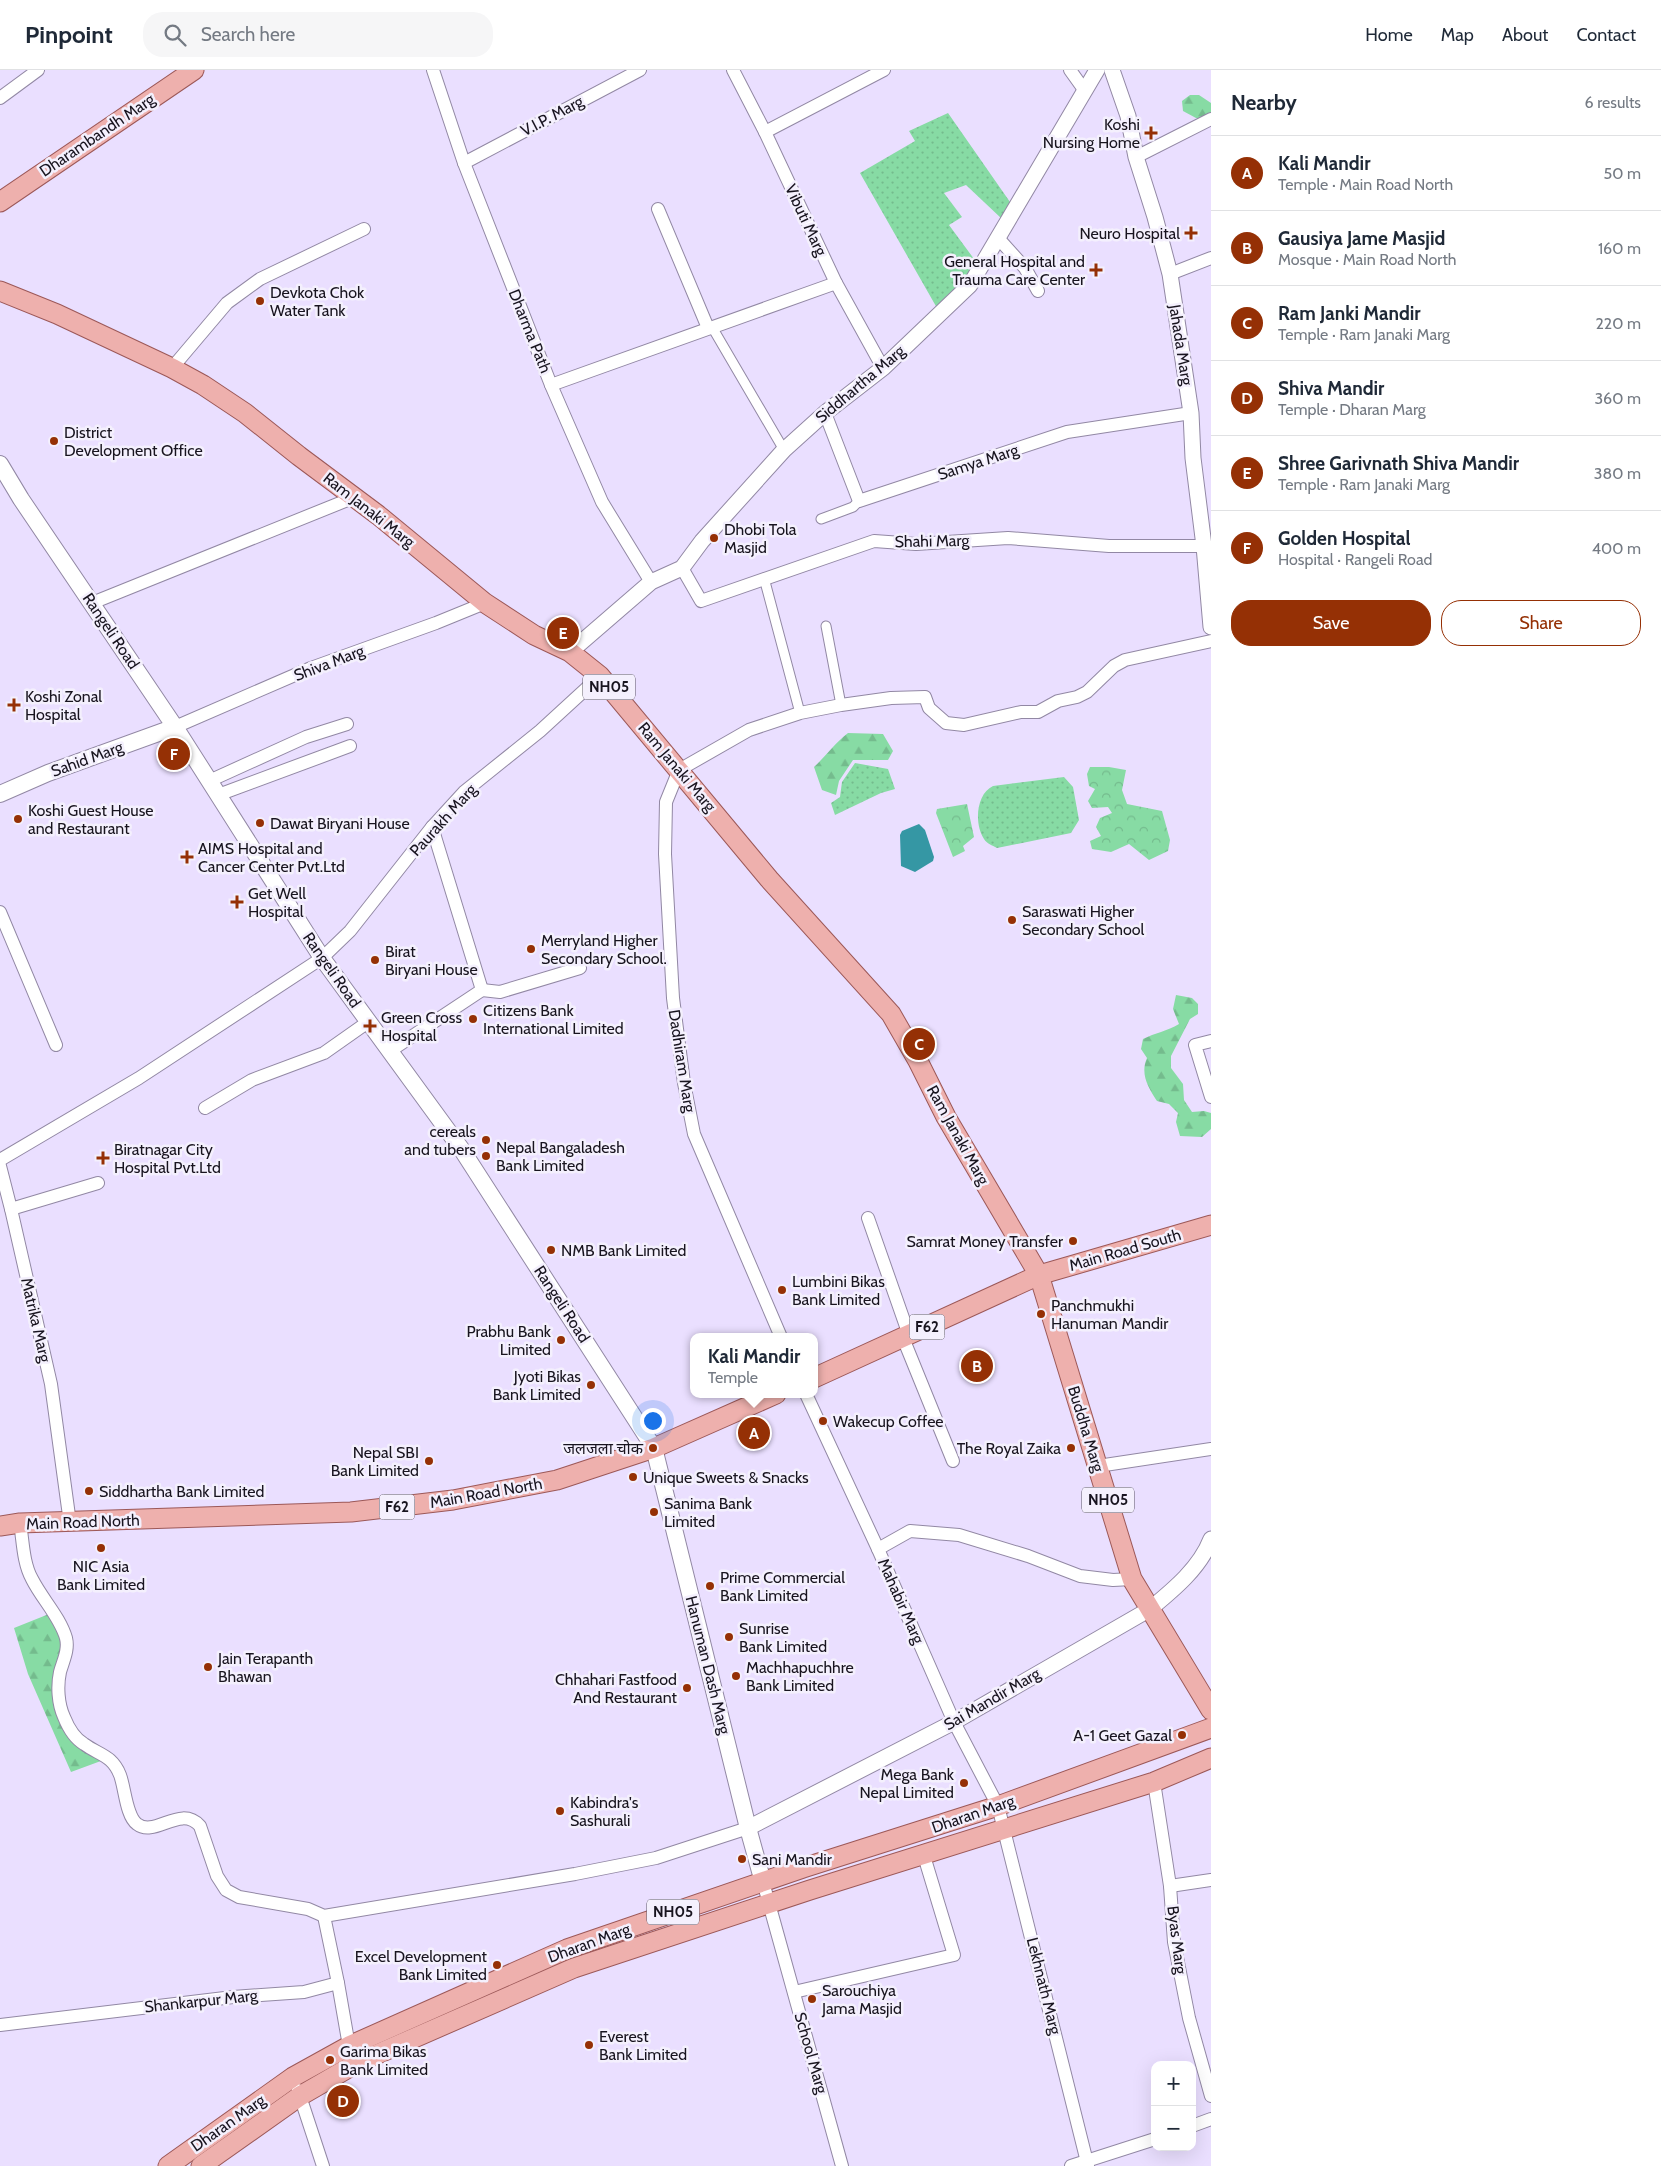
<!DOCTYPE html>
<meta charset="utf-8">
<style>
body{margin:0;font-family:Cabin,"Noto Sans Devanagari",sans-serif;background:#f6f6f7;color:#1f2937}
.controls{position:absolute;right:15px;bottom:15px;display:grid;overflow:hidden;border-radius:10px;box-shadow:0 5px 20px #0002}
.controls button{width:45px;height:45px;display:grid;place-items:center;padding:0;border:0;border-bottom:1px solid #e0e1e3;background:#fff;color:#1f2937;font:25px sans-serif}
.you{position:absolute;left:652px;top:1350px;width:18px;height:18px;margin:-12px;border:4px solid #fff;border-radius:50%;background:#1a73e8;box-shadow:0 0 0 8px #1a73e833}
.badge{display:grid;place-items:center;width:32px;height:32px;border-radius:50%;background:#953005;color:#fff;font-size:16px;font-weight:700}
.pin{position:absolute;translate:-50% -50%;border:2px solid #fff;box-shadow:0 1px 5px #0006}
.popup{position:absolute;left:690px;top:1263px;width:128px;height:65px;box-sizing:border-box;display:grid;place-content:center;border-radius:10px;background:#fff;filter:drop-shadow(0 1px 4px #0005);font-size:16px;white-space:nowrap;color:#747a83}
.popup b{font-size:19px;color:#1f2937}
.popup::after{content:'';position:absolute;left:50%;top:100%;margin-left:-10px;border:10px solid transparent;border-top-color:#fff}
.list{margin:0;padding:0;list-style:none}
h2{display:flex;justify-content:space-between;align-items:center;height:65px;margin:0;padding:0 20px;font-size:21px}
h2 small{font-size:16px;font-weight:400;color:#747a83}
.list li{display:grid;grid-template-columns:32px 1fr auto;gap:15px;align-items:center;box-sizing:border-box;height:75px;padding:0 20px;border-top:1px solid #e0e1e3}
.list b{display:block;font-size:19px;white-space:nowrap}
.list p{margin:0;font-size:16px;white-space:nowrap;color:#747a83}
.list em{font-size:16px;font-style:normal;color:#747a83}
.actions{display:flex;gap:10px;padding:15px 20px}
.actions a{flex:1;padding:11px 0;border:1px solid #953005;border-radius:20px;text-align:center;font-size:18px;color:#953005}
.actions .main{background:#953005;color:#fff}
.icon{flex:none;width:28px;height:28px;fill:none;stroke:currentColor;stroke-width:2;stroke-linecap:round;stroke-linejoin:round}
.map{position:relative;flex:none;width:1211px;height:2096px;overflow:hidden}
header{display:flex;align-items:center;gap:30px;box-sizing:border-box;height:70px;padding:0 25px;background:#fff;border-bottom:1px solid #e0e1e3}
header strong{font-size:24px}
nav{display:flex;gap:28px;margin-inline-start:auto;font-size:18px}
.search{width:350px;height:45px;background:#f6f6f7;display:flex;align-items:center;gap:12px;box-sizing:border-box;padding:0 18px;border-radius:20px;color:#747a83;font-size:19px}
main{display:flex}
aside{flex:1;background:#fff}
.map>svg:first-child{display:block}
</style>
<header>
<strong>Pinpoint</strong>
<div class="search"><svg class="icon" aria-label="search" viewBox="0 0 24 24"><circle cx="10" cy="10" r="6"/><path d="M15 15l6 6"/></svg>Search here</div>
<nav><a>Home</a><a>Map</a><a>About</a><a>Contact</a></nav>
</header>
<main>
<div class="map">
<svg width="1211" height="2096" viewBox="0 0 1211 2096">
<defs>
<pattern id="grass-dots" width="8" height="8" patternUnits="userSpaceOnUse" patternTransform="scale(1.25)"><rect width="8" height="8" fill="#87dba4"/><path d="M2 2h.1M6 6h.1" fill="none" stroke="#74bb8d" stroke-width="1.8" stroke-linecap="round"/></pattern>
<pattern id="forest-firs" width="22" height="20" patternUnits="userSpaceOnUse" patternTransform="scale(1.25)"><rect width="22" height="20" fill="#87dba4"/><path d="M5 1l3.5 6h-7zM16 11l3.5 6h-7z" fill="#74bb8d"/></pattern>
<pattern id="park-crowns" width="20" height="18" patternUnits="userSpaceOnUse" patternTransform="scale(1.25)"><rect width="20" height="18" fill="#87dba4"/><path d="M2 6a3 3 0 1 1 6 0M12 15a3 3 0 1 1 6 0" fill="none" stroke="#74bb8d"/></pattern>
</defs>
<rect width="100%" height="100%" fill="#eadfff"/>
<g fill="url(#grass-dots)">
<polygon points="948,43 1010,132 1002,149 966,115 944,123 962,147 949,155 977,193 937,238 860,103 915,71 909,61"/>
<polygon points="855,693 888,699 895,719 881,723 835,745 831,733 840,727 842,712"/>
<path d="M 1064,707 L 1073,717 L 1079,750 L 1071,763 L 997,778 C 992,775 987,774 984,769 C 974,754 976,724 993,716 Z"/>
</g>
<g fill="url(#forest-firs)">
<polygon points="1190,25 1199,25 1211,33 1211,51 1196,48 1183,41 1182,31"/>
<path d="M 848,663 L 883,664 L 893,681 L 888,690 L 853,690 L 839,711 L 836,725 L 822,720 L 814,697 C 826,686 835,673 848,663 Z"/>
<path d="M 1176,925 L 1192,928 L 1198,934 L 1198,944 L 1190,949 L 1171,986 L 1171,998 L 1183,1014 L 1184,1030 L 1192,1042 L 1204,1041 L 1211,1043 L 1211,1059 L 1202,1067 L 1180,1066 L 1176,1052 L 1178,1043 L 1169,1034 L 1157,1031 C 1148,1017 1140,1004 1147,988 L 1141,979 L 1143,969 C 1155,963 1167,961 1179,954 L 1173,939 Z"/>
<polygon points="54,1542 63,1559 60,1632 70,1656 109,1688 71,1702 28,1604 14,1558"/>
</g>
<g fill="url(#park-crowns)">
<polygon points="1090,697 1109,697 1126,700 1122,720 1127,734 1162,741 1170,770 1168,781 1149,790 1129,774 1111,782 1092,779 1090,771 1101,766 1096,757 1100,748 1112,743 1108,737 1092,738 1088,731 1095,719 1089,716 1087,704"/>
<polygon points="967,734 974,767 963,776 965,781 953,787 936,743 937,739"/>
</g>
<polygon fill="#3597a4" points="919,754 925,760 934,787 933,791 915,802 901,796 900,765 902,761"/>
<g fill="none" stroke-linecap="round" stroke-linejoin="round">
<defs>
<g id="pedestrian">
<polyline points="712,257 784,380"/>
<polyline points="821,449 853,437 859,431"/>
<polyline points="764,508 800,643"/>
<polyline points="826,556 841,635"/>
</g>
<g id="minor">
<polyline points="433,0 464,93 551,315 602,432 651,512"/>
<polyline points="733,0 765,62 836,213 883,298"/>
<polyline points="1070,0 1085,21"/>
<polyline points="0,28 38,0"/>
<polyline points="765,62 884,0"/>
<polyline points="1136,87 1211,49"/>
<polyline points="464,93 640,0"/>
<polyline points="658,139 708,258"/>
<polyline points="998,168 1025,198 1038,221"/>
<polyline points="1170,204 1211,188"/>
<polyline points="172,298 227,233 260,209 364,159"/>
<polyline points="551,315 836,213"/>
<polyline points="825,343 859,431 1067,362 1191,343"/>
<polyline points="682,498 701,531 874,471 916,474 1008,468 1109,476 1204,476"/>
<polyline points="92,533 355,427"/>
<polyline points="175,657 311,598 436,553 485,533"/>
<polyline points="209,711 306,667 347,654"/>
<polyline points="218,725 350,676"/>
<polyline points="0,842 56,975"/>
<polyline points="482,920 500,922 580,898"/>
<polyline points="1211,971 1195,975 1211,1027"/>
<polyline points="390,981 482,920 432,757"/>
<polyline points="205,1038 252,1010 324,983 368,952"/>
<polyline points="0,1090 139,1008 322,888 350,861 432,757 464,722 540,661 600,606"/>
<polyline points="0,1096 11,1139"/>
<polyline points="868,1148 909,1265"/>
<polyline points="781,1267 694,1064 684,1013 673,928 665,784 666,732 679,700 749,660 800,643 841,635 891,628 925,627 929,638 946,653 964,655 1021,642 1038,642 1058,631 1077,627 1087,622 1114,596 1125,590 1211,571"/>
<polyline points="903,1268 953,1391"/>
<polyline points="806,1324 878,1479 954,1652 998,1736 1088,2096"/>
<polyline points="1098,1396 1211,1379"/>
<path d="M 20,1453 C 23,1471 23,1493 32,1509 C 42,1529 60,1547 66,1568 C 69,1580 63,1591 60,1602 C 57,1616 58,1634 64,1647 C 68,1657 74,1668 84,1674 C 99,1685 112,1685 120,1705 C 125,1718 126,1746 137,1754 C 155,1768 180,1734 200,1756 L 217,1806 L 226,1820 L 239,1827 L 308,1839 L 324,1846 L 575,1804 L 656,1788 L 748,1758"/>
<polyline points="70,1453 51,1314 11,1139 98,1113"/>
<polyline points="878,1479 910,1461 959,1465 1028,1486 1080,1506 1113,1510 1132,1509"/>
<polyline points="1154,1712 1170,1816 1174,1872 1189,1948 1211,2026"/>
<polyline points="763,1812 842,2096"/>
<polyline points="1170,1816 1211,1810"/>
<polyline points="324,1846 338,1913"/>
<polyline points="794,1922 954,1885 924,1786"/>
<polyline points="0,1955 233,1927 304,1922 338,1913 349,1976"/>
<polyline points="298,2020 323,2096"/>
<polyline points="1192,2056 1211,2049"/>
<polyline points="1071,2096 1155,2069"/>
</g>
<g id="tertiary">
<polyline points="1112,0 1128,46 1136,87 1155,147 1170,204 1191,343 1193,388 1204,476 1211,557"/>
<polyline points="570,582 651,512 682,498 702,471 784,380 825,343 883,298 970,215 1097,0"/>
<path d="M 748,1758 L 954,1652 L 1150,1539 C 1173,1520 1200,1498 1211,1469"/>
</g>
<g id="secondary">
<polyline points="0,394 21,429 175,657 322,888 462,1080 654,1378 748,1758 763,1812"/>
<polyline points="0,724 48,703 175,657"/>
</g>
<g id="primary">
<polyline points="0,132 194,0"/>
<polyline points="0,221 57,244 172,298 203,315 245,343 299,386 378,445 485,533 534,565 570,582 600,606 769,809 891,944 918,991 946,1047 1039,1205 1132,1509 1211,1640"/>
<polyline points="814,1308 1039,1205 1211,1155"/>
<polyline points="0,1456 20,1453 351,1442 453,1430 557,1410 654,1378 776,1324"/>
<polyline points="168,2096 293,2007 349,1976 567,1879 803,1798 998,1736 1211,1658"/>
<polyline points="201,2096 300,2026 357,1993 574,1898 810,1820 1154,1712 1211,1688"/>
</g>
</defs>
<use href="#pedestrian" stroke="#9288a4" stroke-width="11"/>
<use href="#minor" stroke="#9288a4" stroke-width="14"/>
<use href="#tertiary" stroke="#9288a4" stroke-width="17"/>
<use href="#secondary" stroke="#9288a4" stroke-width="18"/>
<use href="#primary" stroke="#9c5858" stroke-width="21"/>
<use href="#pedestrian" stroke="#fff" stroke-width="9"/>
<use href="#minor" stroke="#fff" stroke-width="12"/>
<use href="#tertiary" stroke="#fff" stroke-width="15"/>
<use href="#secondary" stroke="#fff" stroke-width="16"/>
<use href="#primary" stroke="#eeb0ad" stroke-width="19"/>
</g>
<g fill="#953005" stroke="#f4f0fd" stroke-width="2">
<path d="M1148.5 55.5h5v5h5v5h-5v5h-5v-5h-5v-5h5z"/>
<path d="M1188.5 155.5h5v5h5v5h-5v5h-5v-5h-5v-5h5z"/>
<path d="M1093.5 192.5h5v5h5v5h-5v5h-5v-5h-5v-5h5z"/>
<circle cx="260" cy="231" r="5"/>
<circle cx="54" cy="371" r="5"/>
<circle cx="714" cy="468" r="5"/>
<path d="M11.5 627.5h5v5h5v5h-5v5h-5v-5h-5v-5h5z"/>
<circle cx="18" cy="749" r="5"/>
<circle cx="260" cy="753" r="5"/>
<path d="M184.5 779.5h5v5h5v5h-5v5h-5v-5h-5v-5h5z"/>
<path d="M234.5 824.5h5v5h5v5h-5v5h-5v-5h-5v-5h5z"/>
<circle cx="1012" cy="850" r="5"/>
<circle cx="531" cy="879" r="5"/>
<circle cx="375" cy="890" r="5"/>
<circle cx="473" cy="949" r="5"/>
<path d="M367.5 948.5h5v5h5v5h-5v5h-5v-5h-5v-5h5z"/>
<circle cx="486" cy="1070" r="5"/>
<circle cx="486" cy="1086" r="5"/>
<path d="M100.5 1080.5h5v5h5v5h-5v5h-5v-5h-5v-5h5z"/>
<circle cx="1073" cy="1171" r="5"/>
<circle cx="551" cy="1180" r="5"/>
<circle cx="782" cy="1220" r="5"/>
<circle cx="1041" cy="1244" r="5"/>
<circle cx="561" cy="1270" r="5"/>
<circle cx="591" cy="1315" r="5"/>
<circle cx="823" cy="1351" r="5"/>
<circle cx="653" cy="1378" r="5"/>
<circle cx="1071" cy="1378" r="5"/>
<circle cx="429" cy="1391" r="5"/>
<circle cx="633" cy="1407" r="5"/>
<circle cx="89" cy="1421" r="5"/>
<circle cx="654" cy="1442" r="5"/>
<circle cx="101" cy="1478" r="5"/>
<circle cx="710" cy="1516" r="5"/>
<circle cx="729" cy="1567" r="5"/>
<circle cx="208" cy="1597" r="5"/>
<circle cx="736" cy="1606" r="5"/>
<circle cx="687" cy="1618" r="5"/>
<circle cx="1182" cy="1665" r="5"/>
<circle cx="964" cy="1713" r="5"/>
<circle cx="560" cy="1741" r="5"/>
<circle cx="742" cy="1789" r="5"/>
<circle cx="497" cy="1895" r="5"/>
<circle cx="812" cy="1929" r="5"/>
<circle cx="589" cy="1975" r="5"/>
<circle cx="330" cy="1990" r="5"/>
</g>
<g text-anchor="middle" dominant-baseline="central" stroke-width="5" stroke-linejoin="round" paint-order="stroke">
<g fill="#f4f0fd" stroke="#5a5662" stroke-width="1">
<rect x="583" y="604.5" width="52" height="25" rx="4"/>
<rect x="909.5" y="1244.5" width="35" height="25" rx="4"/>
<rect x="1082" y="1417.5" width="52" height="25" rx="4"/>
<rect x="379.5" y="1424.5" width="35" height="25" rx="4"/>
<rect x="647" y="1829.5" width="52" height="25" rx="4"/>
</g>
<g font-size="15" font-weight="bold" fill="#18141f">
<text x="609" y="617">NH05</text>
<text x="927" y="1257">F62</text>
<text x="1108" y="1430">NH05</text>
<text x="397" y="1437">F62</text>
<text x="673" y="1842">NH05</text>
</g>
<g font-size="16" fill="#18141f" stroke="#f4f0fd">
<text transform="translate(552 46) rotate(-28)">V.I.P. Marg</text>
<text transform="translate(97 65) rotate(-34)">Dharambandh Marg</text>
<text transform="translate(806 150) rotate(65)">Vibuti Marg</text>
<text transform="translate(530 261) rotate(68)">Dharma Path</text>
<text transform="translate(1181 275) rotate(81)">Jahada Marg</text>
<text transform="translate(860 314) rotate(-40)">Siddhartha Marg</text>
<text transform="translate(978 392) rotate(-18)">Samya Marg</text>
<text transform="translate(369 440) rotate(38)">Ram Janaki Marg</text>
<text transform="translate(932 471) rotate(-1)">Shahi Marg</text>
<text transform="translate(111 561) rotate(56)">Rangeli Road</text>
<text transform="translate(329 593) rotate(-21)">Shiva Marg</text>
<text transform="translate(87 689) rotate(-20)">Sahid Marg</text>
<text transform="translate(677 697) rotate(50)">Ram Janaki Marg</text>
<text transform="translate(443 750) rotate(-48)">Paurakh Marg</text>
<text transform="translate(332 900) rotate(55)">Rangeli Road</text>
<text transform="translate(682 991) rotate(81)">Dadhiram Marg</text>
<text transform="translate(958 1065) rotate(61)">Ram Janaki Marg</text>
<text transform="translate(1125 1180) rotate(-16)">Main Road South</text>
<text transform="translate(562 1234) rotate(57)">Rangeli Road</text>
<text transform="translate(36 1250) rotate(77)">Matrika Marg</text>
<text transform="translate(1086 1359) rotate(73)">Buddha Marg</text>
<text transform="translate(486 1423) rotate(-10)">Main Road North</text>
<text transform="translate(83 1452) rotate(-2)">Main Road North</text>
<text transform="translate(901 1531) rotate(66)">Mahabir Marg</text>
<text transform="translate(708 1595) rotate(76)">Hanuman Dash Marg</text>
<text transform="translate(992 1629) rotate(-30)">Sai Mandir Marg</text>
<text transform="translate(973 1744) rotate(-19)">Dharan Marg</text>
<text transform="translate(1177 1870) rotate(83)">Byas Marg</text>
<text transform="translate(589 1873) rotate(-20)">Dharan Marg</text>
<text transform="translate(1044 1916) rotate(76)">Lekhnath Marg</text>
<text transform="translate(201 1931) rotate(-6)">Shankarpur Marg</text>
<text transform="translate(811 1983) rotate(74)">School Marg</text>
<text transform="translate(228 2053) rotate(-35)">Dharan Marg</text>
</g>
<g font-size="16" fill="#18141f" stroke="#f4f0fd" text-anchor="start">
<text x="1140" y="54" text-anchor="end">Koshi<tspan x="1140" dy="18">Nursing Home</tspan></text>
<text x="1180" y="163" text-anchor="end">Neuro Hospital</text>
<text x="1085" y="191" text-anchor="end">General Hospital and<tspan x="1085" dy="18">Trauma Care Center</tspan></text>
<text x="270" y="222">Devkota Chok<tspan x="270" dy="18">Water Tank</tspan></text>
<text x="64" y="362">District<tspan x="64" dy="18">Development Office</tspan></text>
<text x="724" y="459">Dhobi Tola<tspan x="724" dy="18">Masjid</tspan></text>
<text x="25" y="626">Koshi Zonal<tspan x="25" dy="18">Hospital</tspan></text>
<text x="28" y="740">Koshi Guest House<tspan x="28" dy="18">and Restaurant</tspan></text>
<text x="270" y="753">Dawat Biryani House</text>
<text x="198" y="778">AIMS Hospital and<tspan x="198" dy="18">Cancer Center Pvt.Ltd</tspan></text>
<text x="248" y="823">Get Well<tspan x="248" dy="18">Hospital</tspan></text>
<text x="1022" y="841">Saraswati Higher<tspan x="1022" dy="18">Secondary School</tspan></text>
<text x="541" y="870">Merryland Higher<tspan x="541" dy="18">Secondary School.</tspan></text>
<text x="385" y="881">Birat<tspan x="385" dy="18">Biryani House</tspan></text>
<text x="483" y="940">Citizens Bank<tspan x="483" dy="18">International Limited</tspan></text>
<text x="381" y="947">Green Cross<tspan x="381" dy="18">Hospital</tspan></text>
<text x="476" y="1061" text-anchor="end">cereals<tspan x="476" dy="18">and tubers</tspan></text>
<text x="496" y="1077">Nepal Bangaladesh<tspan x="496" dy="18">Bank Limited</tspan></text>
<text x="114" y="1079">Biratnagar City<tspan x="114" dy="18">Hospital Pvt.Ltd</tspan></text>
<text x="1063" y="1171" text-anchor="end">Samrat Money Transfer</text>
<text x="561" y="1180">NMB Bank Limited</text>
<text x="792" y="1211">Lumbini Bikas<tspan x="792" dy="18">Bank Limited</tspan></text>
<text x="1051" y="1235">Panchmukhi<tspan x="1051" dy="18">Hanuman Mandir</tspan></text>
<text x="551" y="1261" text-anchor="end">Prabhu Bank<tspan x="551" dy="18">Limited</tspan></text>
<text x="581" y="1306" text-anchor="end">Jyoti Bikas<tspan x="581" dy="18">Bank Limited</tspan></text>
<text x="833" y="1351">Wakecup Coffee</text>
<text x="643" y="1378" text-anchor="end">जलजला चोक</text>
<text x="1061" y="1378" text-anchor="end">The Royal Zaika</text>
<text x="419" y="1382" text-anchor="end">Nepal SBI<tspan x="419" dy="18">Bank Limited</tspan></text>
<text x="643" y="1407">Unique Sweets &amp; Snacks</text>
<text x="99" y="1421">Siddhartha Bank Limited</text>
<text x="664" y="1433">Sanima Bank<tspan x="664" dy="18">Limited</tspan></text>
<text x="101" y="1496" text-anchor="middle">NIC Asia<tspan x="101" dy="18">Bank Limited</tspan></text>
<text x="720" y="1507">Prime Commercial<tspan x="720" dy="18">Bank Limited</tspan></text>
<text x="739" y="1558">Sunrise<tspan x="739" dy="18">Bank Limited</tspan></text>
<text x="218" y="1588">Jain Terapanth<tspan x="218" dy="18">Bhawan</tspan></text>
<text x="746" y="1597">Machhapuchhre<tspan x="746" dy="18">Bank Limited</tspan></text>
<text x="677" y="1609" text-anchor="end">Chhahari Fastfood<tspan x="677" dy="18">And Restaurant</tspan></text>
<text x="1172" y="1665" text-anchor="end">A-1 Geet Gazal</text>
<text x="954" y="1704" text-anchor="end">Mega Bank<tspan x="954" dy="18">Nepal Limited</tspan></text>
<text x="570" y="1732">Kabindra's<tspan x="570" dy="18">Sashurali</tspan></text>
<text x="752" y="1789">Sani Mandir</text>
<text x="487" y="1886" text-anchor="end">Excel Development<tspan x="487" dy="18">Bank Limited</tspan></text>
<text x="822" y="1920">Sarouchiya<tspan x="822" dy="18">Jama Masjid</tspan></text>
<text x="599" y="1966">Everest<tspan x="599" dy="18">Bank Limited</tspan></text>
<text x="340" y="1981">Garima Bikas<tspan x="340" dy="18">Bank Limited</tspan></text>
</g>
</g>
</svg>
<div class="controls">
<button>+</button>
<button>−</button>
</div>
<div class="you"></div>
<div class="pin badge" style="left:754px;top:1363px">A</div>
<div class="popup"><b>Kali Mandir</b>Temple</div>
<div class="pin badge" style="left:977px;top:1296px">B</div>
<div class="pin badge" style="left:919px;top:974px">C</div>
<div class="pin badge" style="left:343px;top:2031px">D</div>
<div class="pin badge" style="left:563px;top:563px">E</div>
<div class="pin badge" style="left:174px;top:684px">F</div>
</div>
<aside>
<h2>Nearby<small>6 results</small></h2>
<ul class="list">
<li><span class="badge">A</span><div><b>Kali Mandir</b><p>Temple · Main Road North</p></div><em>50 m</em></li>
<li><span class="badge">B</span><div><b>Gausiya Jame Masjid</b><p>Mosque · Main Road North</p></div><em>160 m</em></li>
<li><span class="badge">C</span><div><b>Ram Janki Mandir</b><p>Temple · Ram Janaki Marg</p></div><em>220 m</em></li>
<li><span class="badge">D</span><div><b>Shiva Mandir</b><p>Temple · Dharan Marg</p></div><em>360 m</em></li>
<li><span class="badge">E</span><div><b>Shree Garivnath Shiva Mandir</b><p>Temple · Ram Janaki Marg</p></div><em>380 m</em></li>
<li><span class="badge">F</span><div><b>Golden Hospital</b><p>Hospital · Rangeli Road</p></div><em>400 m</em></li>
</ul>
<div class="actions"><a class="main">Save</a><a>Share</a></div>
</aside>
</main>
